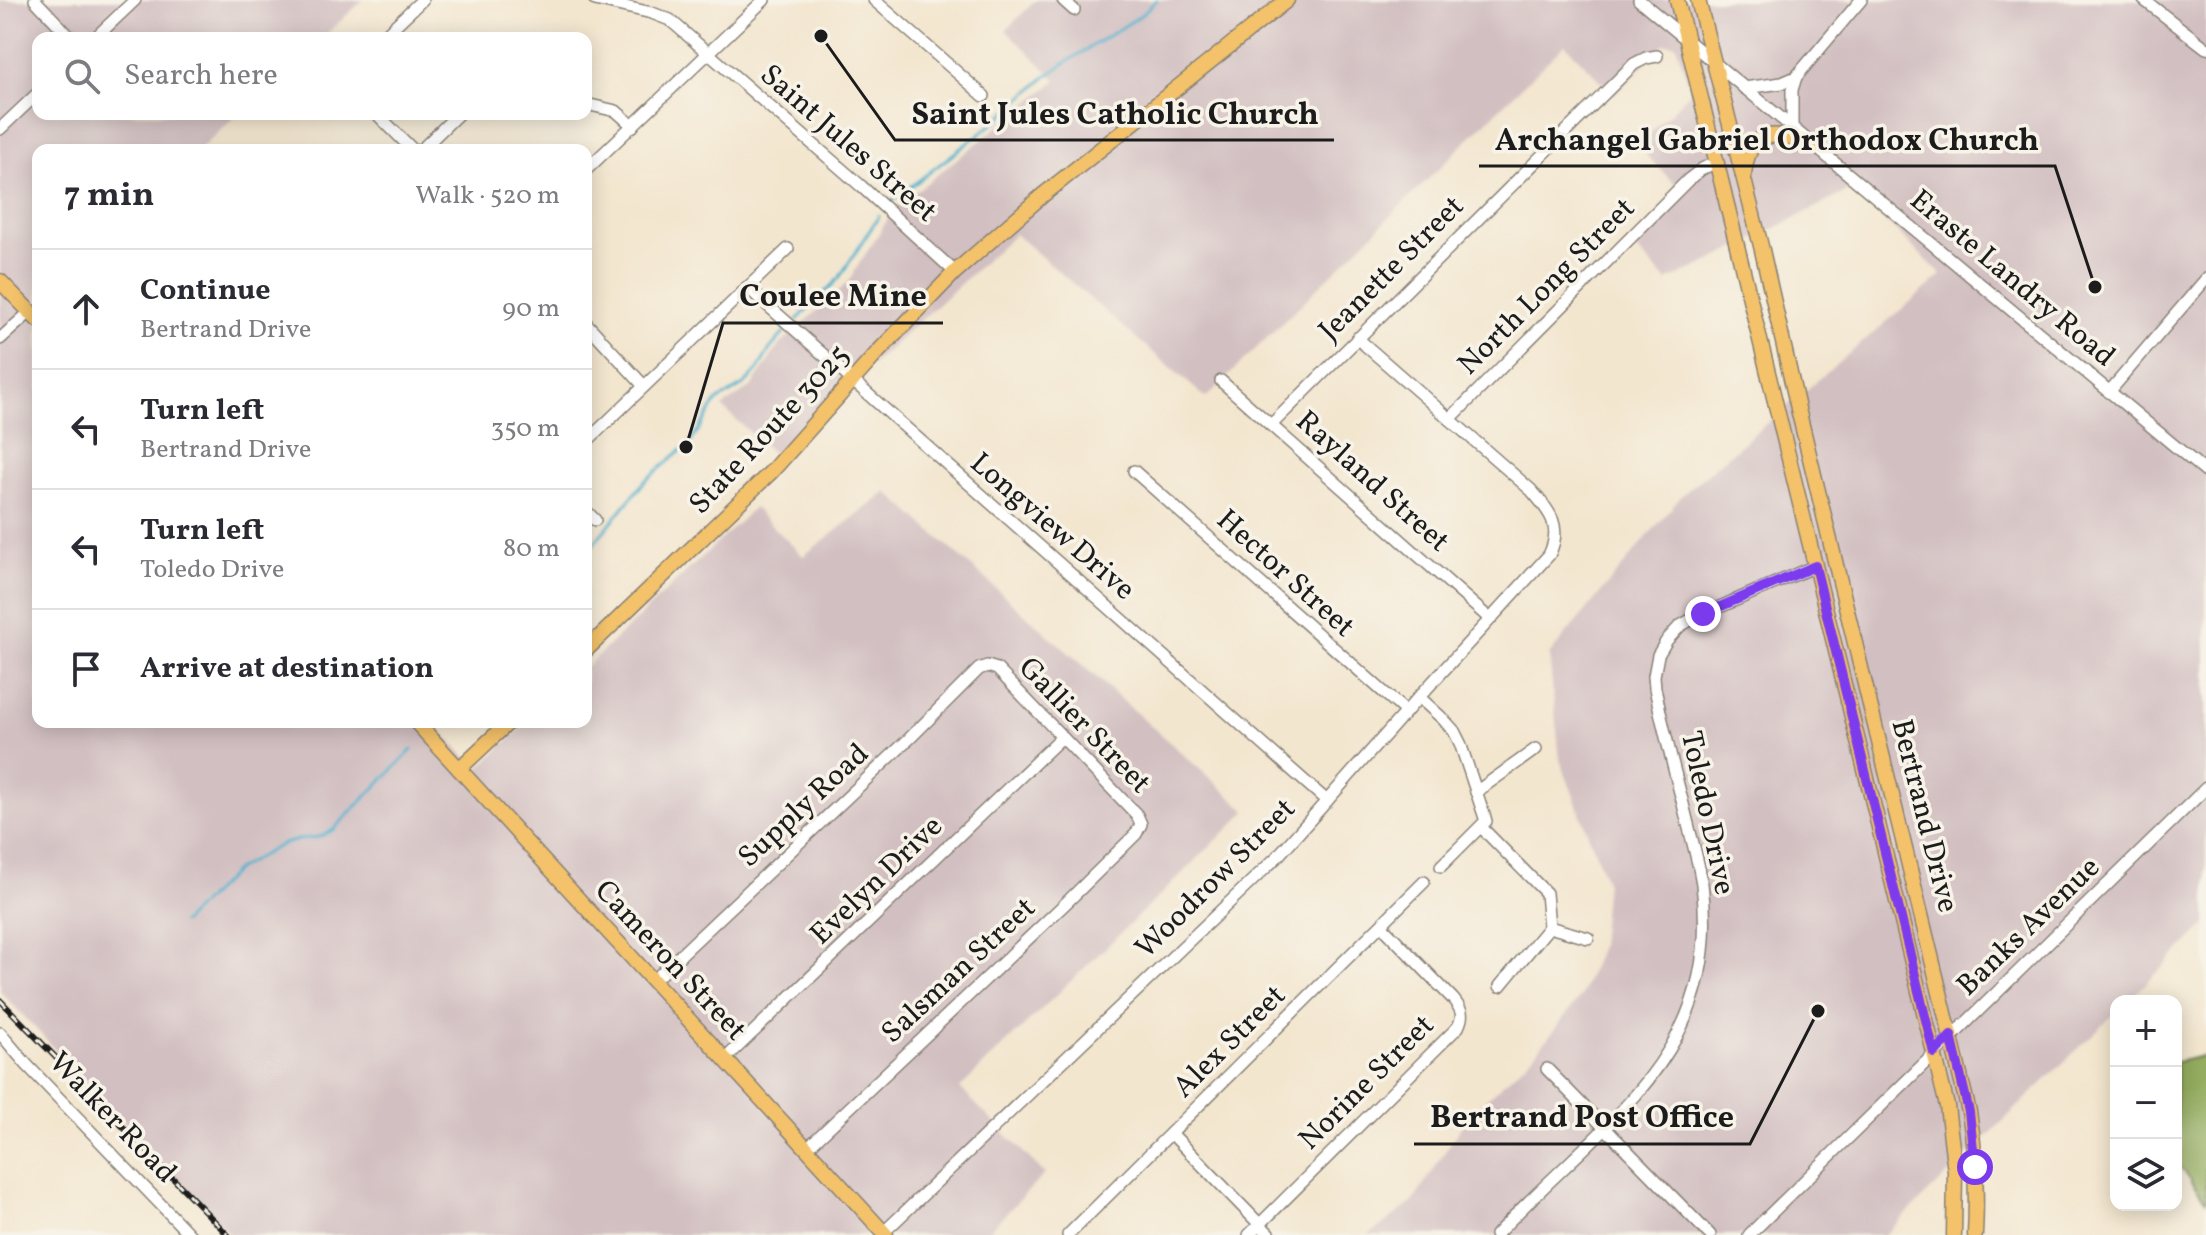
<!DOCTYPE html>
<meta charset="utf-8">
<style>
body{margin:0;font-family:Vollkorn,serif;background:#f7f7f7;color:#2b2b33}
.controls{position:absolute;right:24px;bottom:24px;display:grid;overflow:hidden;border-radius:16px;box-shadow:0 4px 20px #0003}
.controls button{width:72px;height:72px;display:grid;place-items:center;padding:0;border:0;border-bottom:2px solid #e1e1e2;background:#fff;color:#2b2b33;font:40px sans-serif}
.stop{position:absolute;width:24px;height:24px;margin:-18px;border:6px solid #7c3aed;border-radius:50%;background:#fff}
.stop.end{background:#7c3aed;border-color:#fff;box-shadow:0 2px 8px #0008}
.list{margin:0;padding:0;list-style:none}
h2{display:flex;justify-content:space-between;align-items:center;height:104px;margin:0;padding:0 32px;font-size:34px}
h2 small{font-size:26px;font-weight:400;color:#7c7c81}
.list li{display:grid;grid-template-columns:52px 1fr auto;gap:24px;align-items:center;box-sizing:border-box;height:120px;padding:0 32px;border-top:2px solid #e1e1e2}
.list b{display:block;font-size:30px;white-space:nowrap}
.list p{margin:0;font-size:26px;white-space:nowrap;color:#7c7c81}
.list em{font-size:26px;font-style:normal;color:#7c7c81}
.icon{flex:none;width:44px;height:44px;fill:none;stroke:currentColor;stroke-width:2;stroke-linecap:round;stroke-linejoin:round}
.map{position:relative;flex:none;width:2206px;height:1235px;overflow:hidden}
.search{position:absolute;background:#fff;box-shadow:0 4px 20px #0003;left:32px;top:32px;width:560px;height:88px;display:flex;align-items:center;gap:20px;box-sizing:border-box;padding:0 28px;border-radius:16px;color:#7c7c81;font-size:30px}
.panel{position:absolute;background:#fff;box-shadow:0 4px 20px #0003;left:32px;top:144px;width:560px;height:584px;border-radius:16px}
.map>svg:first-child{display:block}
</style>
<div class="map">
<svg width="2206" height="1235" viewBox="0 0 2206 1235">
<rect width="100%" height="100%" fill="#f7f3e8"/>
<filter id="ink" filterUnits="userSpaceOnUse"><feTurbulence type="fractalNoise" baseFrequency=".0125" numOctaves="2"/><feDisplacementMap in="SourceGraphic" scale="16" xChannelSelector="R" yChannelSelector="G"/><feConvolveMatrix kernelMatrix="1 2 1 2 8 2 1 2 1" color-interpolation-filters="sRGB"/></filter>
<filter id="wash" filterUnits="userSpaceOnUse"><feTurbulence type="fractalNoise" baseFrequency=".006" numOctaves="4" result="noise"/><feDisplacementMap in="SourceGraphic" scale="32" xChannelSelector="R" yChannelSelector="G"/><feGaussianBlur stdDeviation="1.8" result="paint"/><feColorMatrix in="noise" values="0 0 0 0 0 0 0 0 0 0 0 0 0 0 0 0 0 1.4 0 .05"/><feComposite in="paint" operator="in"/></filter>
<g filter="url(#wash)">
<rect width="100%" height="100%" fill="#f3e6cf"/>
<g fill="#d2bfc1">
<polygon points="0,0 363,0 322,38 38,38 38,114 238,114 199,150 38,150 38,722 433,722 478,769 528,722 586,722 586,667 754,508 803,556 887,492 1247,811 960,1088 1045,1174 984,1235 231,1235 0,991"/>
<polygon points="1036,0 2206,0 2206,925 2128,1001 2116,1001 2116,1012 1885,1235 1369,1235 1413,1202 1467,1117 1536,1053 1581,996 1600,946 1606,881 1560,760 1549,655 1682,495 1942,275 1852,189 1723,255 1667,281 1634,247 1684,193 1637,146 1691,92 1676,44 1664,44 1614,94 1565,44 1206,398 1015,234 853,382 776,456 722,407 751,387 778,347 847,283 895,208 1057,80 1006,30"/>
</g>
<polygon fill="#93ac5f" stroke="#58643e" stroke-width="2" points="2206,1055 2206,1201 2176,1162 2176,1062"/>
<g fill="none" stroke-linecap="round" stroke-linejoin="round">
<g stroke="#4eb0cd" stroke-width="3">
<polyline points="892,201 991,125 1047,76 1068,61 1137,18 1157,0"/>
<polyline points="797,320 839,278 879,216"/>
<polyline points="586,553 644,482 691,442 717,401 745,384 757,371 770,349 784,333"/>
<polyline points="182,923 236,870 280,845 298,840 319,837 333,830 412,750"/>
</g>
</g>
</g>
<g filter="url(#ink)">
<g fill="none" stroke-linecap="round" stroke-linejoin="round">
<defs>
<g id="minor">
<polyline points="35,0 71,38"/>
<polyline points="595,0 652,13 670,20 861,186 955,272"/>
<polyline points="874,0 984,96"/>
<polyline points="1063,0 1074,10"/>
<polyline points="1639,0 2206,472"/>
<polyline points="2144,0 2206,48"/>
<polyline points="95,38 135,0"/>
<polyline points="382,38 422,0"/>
<polyline points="1744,88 1782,83 1796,77"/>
<polyline points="586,104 616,111 633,126"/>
<polyline points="377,114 413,150"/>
<polyline points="1792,127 1792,90 1796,77 1861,0"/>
<polyline points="0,129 38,93"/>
<polyline points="421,150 458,114"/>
<polyline points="586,170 764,0"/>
<polyline points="747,287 1327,801"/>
<polyline points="586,323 644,386"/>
<polyline points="0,339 30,312"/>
<polyline points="1221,381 1490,619"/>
<polyline points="2109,392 2206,279"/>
<polyline points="1450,419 1689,179 1702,169 1716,162"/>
<polyline points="1271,425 1634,64 1646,58 1657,56"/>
<polyline points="586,442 788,249"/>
<polyline points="1134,471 1406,712"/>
<polyline points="586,511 595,520"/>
<polyline points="1419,697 1444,720 1454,731 1460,743 1486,821 1441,866"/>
<polyline points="1476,792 1536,749"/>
<polyline points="1481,827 1546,893 1549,927"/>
<polyline points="653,981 909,739 979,669 987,666 997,669 1137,815 1141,824 1136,834 1068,901 806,1149"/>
<polyline points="1500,986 1549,927 1588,938"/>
<polyline points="0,1033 27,1065 190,1235"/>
<polyline points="725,1059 1062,737"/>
<polyline points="1547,1069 1710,1235"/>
<polyline points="1171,1133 1270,1235"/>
<path d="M 884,1232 L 1277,857 L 1419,697 L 1549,555 C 1563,526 1550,512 1531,490 L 1357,338"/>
<polyline points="1068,1235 1424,882"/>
<path d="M 1249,1235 L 1458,1027 C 1464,1015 1462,1010 1453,999 L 1382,926"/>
<path d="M 1496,1235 C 1599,1124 1724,1057 1702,884 C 1699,864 1693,844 1688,824 C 1677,779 1664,734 1655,688 L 1654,676 L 1658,655 L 1667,640 L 1680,626 L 1694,618 L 1815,566"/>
<polyline points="1749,1235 2206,788"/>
</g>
<g id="major">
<polyline points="1677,0 1947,1106 1955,1172 1954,1235"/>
<path d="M 1698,0 L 1762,250 L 1799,413 L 1969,1112 C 1976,1153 1977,1194 1975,1235"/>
<path d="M 1744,175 C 1749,124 1779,132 1815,146"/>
<polyline points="0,281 38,320"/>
<polyline points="586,650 771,472 878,352 955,272 1043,195 1287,0"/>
<polyline points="416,722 886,1235"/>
<polyline points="459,769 509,722"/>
</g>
</defs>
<use href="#minor" stroke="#888176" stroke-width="14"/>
<use href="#major" stroke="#888176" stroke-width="17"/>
<use href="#minor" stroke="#fff" stroke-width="11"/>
<use href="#major" stroke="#f3c26a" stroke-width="14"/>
<defs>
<polyline id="rail" points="0,1000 228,1235"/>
</defs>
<use href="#rail" stroke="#1c1c1c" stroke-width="6"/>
<use href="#rail" stroke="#f7f3e8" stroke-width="3" stroke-dasharray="9" stroke-linecap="butt"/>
</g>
</g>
<g fill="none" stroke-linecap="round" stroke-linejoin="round" filter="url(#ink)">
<polyline stroke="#7c3aed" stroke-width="10" points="1703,614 1815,566 1934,1053 1951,1036 1969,1112 1975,1167"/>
</g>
<g text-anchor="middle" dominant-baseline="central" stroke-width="7" stroke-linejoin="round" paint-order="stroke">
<g font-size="30" fill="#1c1c1c" stroke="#f7f3e8">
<text transform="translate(848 144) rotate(41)">Saint Jules Street</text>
<text transform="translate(1392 269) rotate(-45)">Jeanette Street</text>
<text transform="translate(2012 279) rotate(40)">Eraste Landry Road</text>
<text transform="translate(1547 287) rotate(-45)">North Long Street</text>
<text transform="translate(770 430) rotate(-47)">State Route 3025</text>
<text transform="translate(1372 482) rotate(42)">Rayland Street</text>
<text transform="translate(1052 527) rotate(41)">Longview Drive</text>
<text transform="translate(1285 574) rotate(42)">Hector Street</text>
<text transform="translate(1084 726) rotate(46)">Gallier Street</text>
<text transform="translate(804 806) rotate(-43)">Supply Road</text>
<text transform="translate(1707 813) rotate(78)">Toledo Drive</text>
<text transform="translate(1924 816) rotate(76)">Bertrand Drive</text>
<text transform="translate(1216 879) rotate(-45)">Woodrow Street</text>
<text transform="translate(877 881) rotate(-44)">Evelyn Drive</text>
<text transform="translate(2029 927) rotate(-44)">Banks Avenue</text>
<text transform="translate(670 961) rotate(47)">Cameron Street</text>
<text transform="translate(959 971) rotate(-43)">Salsman Street</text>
<text transform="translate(1230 1042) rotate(-45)">Alex Street</text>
<text transform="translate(1367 1083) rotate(-45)">Norine Street</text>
<text transform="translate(112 1118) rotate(46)">Walker Road</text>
</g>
</g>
<path fill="none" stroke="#1c1c1c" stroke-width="3" d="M821 36L895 140H1334M2095 287L2055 166H1479M686 447L723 323H943M1818 1011L1750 1144H1414"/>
<g fill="#1c1c1c" stroke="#f7f3e8" stroke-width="3">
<circle cx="821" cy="36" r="8"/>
<circle cx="2095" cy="287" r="8"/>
<circle cx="686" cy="447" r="8"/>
<circle cx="1818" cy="1011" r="8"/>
</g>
<g font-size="32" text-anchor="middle" font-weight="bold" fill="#1c1c1c" stroke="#f7f3e8" stroke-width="7" stroke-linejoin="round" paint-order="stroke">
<text x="1115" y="124">Saint Jules Catholic Church</text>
<text x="1767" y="150">Archangel Gabriel Orthodox Church</text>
<text x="833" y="306">Coulee Mine</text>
<text x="1582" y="1127">Bertrand Post Office</text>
</g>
</svg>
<div class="controls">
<button>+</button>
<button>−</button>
<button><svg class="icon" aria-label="layers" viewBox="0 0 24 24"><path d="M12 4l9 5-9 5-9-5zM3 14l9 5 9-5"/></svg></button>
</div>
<div class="stop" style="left:1975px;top:1167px"></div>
<div class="stop end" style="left:1703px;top:614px"></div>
<div class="search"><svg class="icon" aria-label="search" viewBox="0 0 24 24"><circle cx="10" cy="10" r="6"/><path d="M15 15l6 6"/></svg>Search here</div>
<section class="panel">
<h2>7 min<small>Walk · 520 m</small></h2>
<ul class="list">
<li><svg class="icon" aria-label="ahead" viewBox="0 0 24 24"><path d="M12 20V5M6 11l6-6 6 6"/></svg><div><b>Continue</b><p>Bertrand Drive</p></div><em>90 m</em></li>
<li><svg class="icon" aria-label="left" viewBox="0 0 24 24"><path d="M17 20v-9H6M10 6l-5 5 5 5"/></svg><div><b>Turn left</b><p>Bertrand Drive</p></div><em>350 m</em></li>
<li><svg class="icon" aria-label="left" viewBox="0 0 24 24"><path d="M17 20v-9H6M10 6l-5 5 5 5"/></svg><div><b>Turn left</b><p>Toledo Drive</p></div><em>80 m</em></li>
<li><svg class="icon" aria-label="arrive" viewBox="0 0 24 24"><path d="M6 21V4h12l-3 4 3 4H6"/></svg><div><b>Arrive at destination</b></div></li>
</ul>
</section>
</div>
